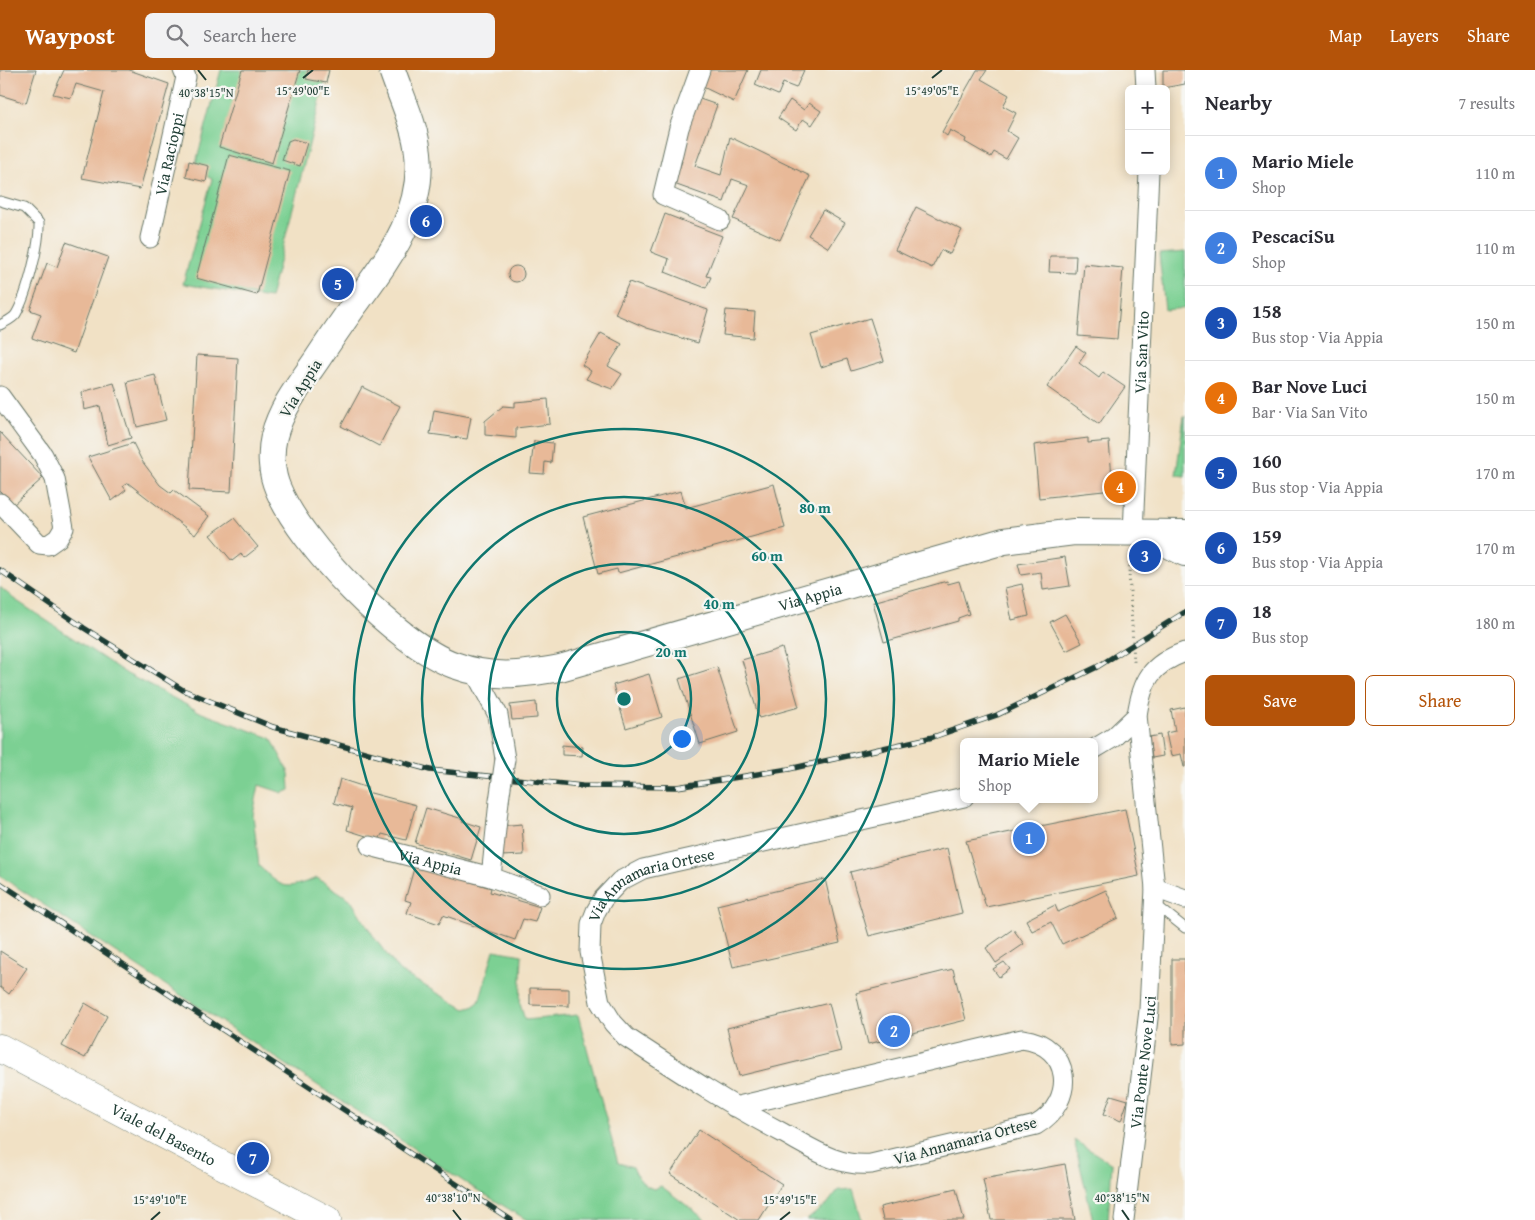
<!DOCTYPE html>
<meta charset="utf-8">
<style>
body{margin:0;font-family:"Gentium Book Plus",serif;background:#f2f2f3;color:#2b2b33}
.controls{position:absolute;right:15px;top:15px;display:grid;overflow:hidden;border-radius:8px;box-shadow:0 2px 12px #0003}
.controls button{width:45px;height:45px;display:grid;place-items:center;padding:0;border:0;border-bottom:1px solid #e1e1e2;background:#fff;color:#2b2b33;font:25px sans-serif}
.you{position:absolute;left:681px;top:668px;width:18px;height:18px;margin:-12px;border:4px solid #fff;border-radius:50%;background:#1a73e8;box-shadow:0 0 0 8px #1a73e833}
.badge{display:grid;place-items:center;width:32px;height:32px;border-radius:50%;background:#b45309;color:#fff;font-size:16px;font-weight:700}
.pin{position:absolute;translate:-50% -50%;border:2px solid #fff;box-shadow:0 1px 5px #0006}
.popup{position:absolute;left:960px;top:668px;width:138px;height:65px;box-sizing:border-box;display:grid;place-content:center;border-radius:8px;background:#fff;filter:drop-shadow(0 1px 4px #0005);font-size:16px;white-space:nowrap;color:#7c7c81}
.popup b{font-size:19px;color:#2b2b33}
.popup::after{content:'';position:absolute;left:50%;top:100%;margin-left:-10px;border:10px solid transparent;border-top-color:#fff}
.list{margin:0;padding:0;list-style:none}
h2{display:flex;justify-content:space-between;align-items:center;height:65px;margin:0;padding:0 20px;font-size:21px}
h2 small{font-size:16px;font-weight:400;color:#7c7c81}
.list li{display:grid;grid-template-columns:32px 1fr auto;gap:15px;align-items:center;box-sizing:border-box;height:75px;padding:0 20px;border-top:1px solid #e1e1e2}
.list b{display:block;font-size:19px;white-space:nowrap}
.list p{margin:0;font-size:16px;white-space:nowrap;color:#7c7c81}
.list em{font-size:16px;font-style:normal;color:#7c7c81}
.actions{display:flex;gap:10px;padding:15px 20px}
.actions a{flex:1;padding:11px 0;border:1px solid #b45309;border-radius:8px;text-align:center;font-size:18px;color:#b45309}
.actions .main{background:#b45309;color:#fff}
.icon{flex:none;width:28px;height:28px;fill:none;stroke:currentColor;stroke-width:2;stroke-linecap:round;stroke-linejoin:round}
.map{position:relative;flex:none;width:1185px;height:1150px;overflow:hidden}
header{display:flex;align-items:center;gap:30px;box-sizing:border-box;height:70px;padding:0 25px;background:#b45309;color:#fff}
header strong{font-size:24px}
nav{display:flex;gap:28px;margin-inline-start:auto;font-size:18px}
.search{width:350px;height:45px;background:#f2f2f3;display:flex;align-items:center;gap:12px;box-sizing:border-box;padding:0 18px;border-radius:8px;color:#7c7c81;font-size:19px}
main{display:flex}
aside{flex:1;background:#fff}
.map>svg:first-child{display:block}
</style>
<header>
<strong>Waypost</strong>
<div class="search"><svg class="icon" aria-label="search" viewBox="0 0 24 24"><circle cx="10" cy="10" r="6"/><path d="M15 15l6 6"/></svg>Search here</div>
<nav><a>Map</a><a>Layers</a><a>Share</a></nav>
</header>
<main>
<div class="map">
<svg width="1185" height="1150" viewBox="0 0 1185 1150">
<rect width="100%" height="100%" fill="#f6f6f2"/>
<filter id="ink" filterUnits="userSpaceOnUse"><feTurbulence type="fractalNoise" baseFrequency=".02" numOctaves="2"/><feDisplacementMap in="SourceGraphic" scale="10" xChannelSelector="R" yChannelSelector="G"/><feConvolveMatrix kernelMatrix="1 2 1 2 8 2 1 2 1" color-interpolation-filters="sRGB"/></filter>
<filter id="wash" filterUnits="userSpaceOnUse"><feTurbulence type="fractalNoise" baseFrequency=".0096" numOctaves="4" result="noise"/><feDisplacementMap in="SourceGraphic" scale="20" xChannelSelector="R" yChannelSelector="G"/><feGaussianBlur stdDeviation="1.12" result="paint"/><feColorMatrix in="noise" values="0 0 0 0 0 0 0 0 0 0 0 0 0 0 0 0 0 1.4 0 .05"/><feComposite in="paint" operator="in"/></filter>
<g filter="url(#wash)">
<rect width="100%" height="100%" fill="#f1e1c5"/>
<g fill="#7cd093" stroke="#4e8664">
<polygon points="221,0 328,0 270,228 183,214 212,109 194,100"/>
<polygon points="1185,182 1185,238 1165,240 1159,184"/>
<polygon points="1184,346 1185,346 1185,406 1176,405"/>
<path d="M 0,517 L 14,529 L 127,604 L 202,643 L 271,668 L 289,703 L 290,720 L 283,723 L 259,715 L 253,745 L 259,796 C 284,820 284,820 317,808 L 350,829 L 376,870 L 399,901 L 465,939 L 472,937 L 479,932 L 494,880 L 522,885 L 520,934 L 525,950 L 578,945 L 618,1093 L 633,1097 C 637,1107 643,1116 654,1119 L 661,1116 L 706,1150 L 527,1150 L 469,1115 L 0,806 Z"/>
<polygon points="1074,1070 1112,1094 1108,1150 1093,1150"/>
<polygon points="853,1119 862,1150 807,1150 828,1133 838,1120"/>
</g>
<g id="blocks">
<g fill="#e8b998">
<polygon points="0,0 36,0 26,33 0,25"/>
<polygon points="64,0 129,0 169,14 140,119 82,108 104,22 76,14 71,28 53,24"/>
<polygon points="242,0 300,0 272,93 219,77"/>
<polygon points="308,0 329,0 326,13 306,9"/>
<polygon points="708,0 748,0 734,32 701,16"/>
<polygon points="761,0 804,0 796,18 783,13 778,25 755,15"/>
<polygon points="977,0 987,0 981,9 1009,25 1003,36 1016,43 1007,61 1018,68 1006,89 994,82 991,87 965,72 966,69 950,60 947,66 942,62"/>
<polygon points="1163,0 1185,0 1185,14 1163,18"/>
<polygon points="697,28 717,35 695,96 721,105 730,67 810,106 780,170 733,149 749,115 732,109 724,132 674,114 682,91 675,88"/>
<polygon points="790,30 804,40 809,33 821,41 812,55 803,49 796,60 778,48"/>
<polygon points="293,69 307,73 300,96 282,90 288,71"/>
<polygon points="229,85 290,101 257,225 196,208"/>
<polygon points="189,91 209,96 206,112 186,107"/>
<polygon points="916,137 962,160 950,184 941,180 932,198 895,180"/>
<polygon points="823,140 845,153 829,178 808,165"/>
<polygon points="665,144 722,166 706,206 711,207 706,218 665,202 669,189 651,182"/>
<polygon points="66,172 108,187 74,283 32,268 41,244 30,240 47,193 57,197"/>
<polygon points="1050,186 1076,186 1075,203 1049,202"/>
<polygon points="1084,194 1123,198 1117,269 1078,266"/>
<circle cx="516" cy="204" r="8"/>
<polygon points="629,212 708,240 698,273 647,258 615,244"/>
<polygon points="726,240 755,242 753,268 723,265"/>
<polygon points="870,248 884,291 851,301 847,289 821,297 811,265"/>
<polygon points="601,263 622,274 608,296 622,304 612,319 586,309 591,301 582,295"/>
<polygon points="1076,276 1086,283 1079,293 1099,308 1103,302 1125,317 1099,354 1047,317"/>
<polygon points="197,285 238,288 231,422 189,420"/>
<polygon points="155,305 166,350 137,357 127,312"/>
<polygon points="114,313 131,368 108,375 100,336 84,340 82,322"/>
<polygon points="362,317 400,336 379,376 341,356"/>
<polygon points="548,329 550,354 516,358 516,368 485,365 485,351 503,336 515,337 515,332"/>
<polygon points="434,340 471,347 467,369 430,364"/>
<polygon points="0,362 43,408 13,435 0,421"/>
<polygon points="1088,368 1088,373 1109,371 1113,420 1039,428 1034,375"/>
<polygon points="534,371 553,373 551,393 545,392 544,404 530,403"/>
<polygon points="133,373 142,391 160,415 171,423 174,420 209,446 195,465 128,413 123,416 126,420 112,431 88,387"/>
<polygon points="774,414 785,458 618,503 617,499 598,504 583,447 681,421 686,438"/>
<polygon points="234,448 258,477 244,488 241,484 232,491 210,465"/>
<polygon points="1065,487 1070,516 1043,520 1041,502 1021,505 1018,494"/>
<polygon points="947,511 948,514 959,511 969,544 958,548 958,551 884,572 873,532"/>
<polygon points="1022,514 1029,546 1012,550 1005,518"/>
<polygon points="1065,544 1082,573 1066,581 1050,552"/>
<polygon points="782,578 799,637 759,648 742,590"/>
<polygon points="717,597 738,662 700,674 679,609"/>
<polygon points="649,604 662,647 626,658 613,615"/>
<polygon points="536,632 537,648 512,650 510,635"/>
<polygon points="1185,637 1185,697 1184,697 1181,684 1171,686 1166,663 1175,661 1171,640"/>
<polygon points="1160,665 1163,686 1152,688 1149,667"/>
<polygon points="562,675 583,677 582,686 562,685"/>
<polygon points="340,709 368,718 367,722 416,735 406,770 382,764 379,770 347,760 352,738 334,733"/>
<polygon points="426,738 463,749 462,751 481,757 471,790 415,773"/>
<polygon points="1125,739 1139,806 986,837 966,771"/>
<polygon points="522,754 524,785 501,786 499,756"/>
<polygon points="947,778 962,843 869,866 850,802"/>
<polygon points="415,795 491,818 490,822 540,837 535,852 523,849 515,870 443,845 439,854 407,843 411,832 405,830"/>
<polygon points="825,809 840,873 733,897 717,835"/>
<polygon points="1106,820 1118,848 1062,874 1051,852 1032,861 1026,850 1055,835 1058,842"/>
<polygon points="1013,859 1024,874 996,893 986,878"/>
<polygon points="0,881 27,898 9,924 0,917"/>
<polygon points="1172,889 1185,889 1185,974 1172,975"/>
<polygon points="1004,892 1010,899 999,907 993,899"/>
<polygon points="953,899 966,950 868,974 856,923"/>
<polygon points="530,918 569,919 569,936 530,935"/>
<polygon points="85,933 107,946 85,988 62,976"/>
<polygon points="829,933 841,981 739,1006 727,958"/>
<polygon points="1111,1025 1128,1030 1121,1051 1104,1044"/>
<polygon points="699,1060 782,1114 759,1150 740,1150 670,1104"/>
<polygon points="1065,1094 1075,1150 991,1150 983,1109"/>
<polygon points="956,1119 964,1150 883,1150 880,1137"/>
</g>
</g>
</g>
<g filter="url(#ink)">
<use href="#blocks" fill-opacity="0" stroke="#687667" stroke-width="1"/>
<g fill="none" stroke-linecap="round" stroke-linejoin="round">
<defs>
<g id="lane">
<path d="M 0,131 L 24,138 L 39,153 C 40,174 27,225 16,244 C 13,249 5,252 0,255"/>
<polyline points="1155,834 1185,858"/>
</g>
<g id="street">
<polyline points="700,0 679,58 663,125 720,150"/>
<polyline points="1145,0 1146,19"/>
<path id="s1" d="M 150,168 L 186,7 L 183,0"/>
<polyline points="0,326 43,385 55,409 64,458 58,468 48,475 39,474 0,433"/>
<path id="s2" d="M 1133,463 L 1149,101"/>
<polyline points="475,602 498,645 505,689"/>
<polyline points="1094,679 1114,667 1137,645"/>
<polyline points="499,731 491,807 540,825"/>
<path id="s3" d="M 370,776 L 491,807"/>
<polyline points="1155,818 1185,829"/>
<path id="s4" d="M 734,1037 L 1022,969 C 1072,975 1077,1031 1036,1055 L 871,1094 C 837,1097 811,1078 783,1063 C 728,1034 678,1001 626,967 L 613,953 L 600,932 L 590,882 L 591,854 L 596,841 L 603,829 L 620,811 L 643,799 L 964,727"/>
<path id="s5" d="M 1124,1150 L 1149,940 L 1155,818 L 1137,645 C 1142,611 1151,594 1185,582"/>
</g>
<g id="secondary">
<path id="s6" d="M 392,0 C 401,27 415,55 418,83 C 424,141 391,185 359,229 C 344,249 330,270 316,291 C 300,314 281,338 274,366 C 270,383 271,403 278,419 C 301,475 397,574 454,595 C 492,609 521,605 560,598 L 1004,471 L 1074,462 L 1185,463"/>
<polyline points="1149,465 1185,483"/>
</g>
<g id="primary">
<path id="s7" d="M 0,978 L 327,1150"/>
</g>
</defs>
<use href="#lane" stroke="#687667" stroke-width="11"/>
<use href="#street" stroke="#687667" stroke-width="21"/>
<use href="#secondary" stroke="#687667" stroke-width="28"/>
<use href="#primary" stroke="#687667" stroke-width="29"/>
<polyline stroke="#687667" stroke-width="3" stroke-dasharray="1 4" stroke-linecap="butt" points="1131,486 1129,502 1134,592"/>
<use href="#lane" stroke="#fff" stroke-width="9"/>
<use href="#street" stroke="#fff" stroke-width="19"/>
<use href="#secondary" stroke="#fff" stroke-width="26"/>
<use href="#primary" stroke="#fff" stroke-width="28"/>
<defs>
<g id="rail">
<polyline points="0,500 84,558 183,620 273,657 430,700 582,716 677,717 789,699 933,667 997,645 1097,597 1185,542"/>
<polyline points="0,813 511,1150"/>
</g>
</defs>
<use href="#rail" stroke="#1f3d34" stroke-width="5.5"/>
<use href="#rail" stroke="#f6f6f2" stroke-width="4" stroke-dasharray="11" stroke-linecap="butt"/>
<defs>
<polyline id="street-bridge" points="499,731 505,689"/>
</defs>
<use href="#street-bridge" stroke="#687667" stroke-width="21" stroke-linecap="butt"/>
<use href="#street-bridge" stroke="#fff" stroke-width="19"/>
</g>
</g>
<path fill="none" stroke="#1f3d34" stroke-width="2" d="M 198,0 L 206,10M 303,8 L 313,0M 932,8 L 942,0M 453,1140 L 461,1150M 1122,1140 L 1129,1150M 151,1150 L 160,1142M 780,1150 L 790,1142"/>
<g fill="none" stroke="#0f766e" stroke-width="2.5">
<circle cx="624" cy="629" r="67"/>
<circle cx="624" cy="629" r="135"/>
<circle cx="624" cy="629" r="202"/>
<circle cx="624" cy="629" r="270"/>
</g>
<g text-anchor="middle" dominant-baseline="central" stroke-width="4.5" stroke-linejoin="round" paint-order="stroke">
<g font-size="16" fill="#1f3d34" stroke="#f6f6f2">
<text stroke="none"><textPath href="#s1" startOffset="86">Via Racioppi</textPath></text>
<text stroke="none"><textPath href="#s2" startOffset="181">Via San Vito</textPath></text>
<text transform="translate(300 318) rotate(-58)">Via Appia</text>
<text stroke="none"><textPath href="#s6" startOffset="1085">Via Appia</textPath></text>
<text stroke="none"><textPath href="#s3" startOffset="62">Via Appia</textPath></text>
<text stroke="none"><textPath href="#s4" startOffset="1064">Via Annamaria Ortese</textPath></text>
<text stroke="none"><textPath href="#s5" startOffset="159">Via Ponte Nove Luci</textPath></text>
<text stroke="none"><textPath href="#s7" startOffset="185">Viale del Basento</textPath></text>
<text transform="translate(965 1070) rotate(-15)">Via Annamaria Ortese</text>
</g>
</g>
<g font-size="12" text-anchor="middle" fill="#1f3d34" stroke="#f6f6f2" stroke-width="4.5" stroke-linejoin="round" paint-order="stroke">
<text x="932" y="25">15°49'05"E</text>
<text x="303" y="25">15°49'00"E</text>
<text x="206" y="27">40°38'15"N</text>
<text x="453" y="1132">40°38'10"N</text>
<text x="1122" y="1132">40°38'15"N</text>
<text x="160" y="1134">15°49'10"E</text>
<text x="790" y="1134">15°49'15"E</text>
</g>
<circle cx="624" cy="629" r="8" fill="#0f766e" stroke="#f6f6f2" stroke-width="2.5"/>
<g font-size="15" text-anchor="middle" font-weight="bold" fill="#0f766e" stroke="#f6f6f2" stroke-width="4.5" stroke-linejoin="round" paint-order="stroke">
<text x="815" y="443">80 m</text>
<text x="767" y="491">60 m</text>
<text x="719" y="539">40 m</text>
<text x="671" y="587">20 m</text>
</g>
</svg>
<div class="controls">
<button>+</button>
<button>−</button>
</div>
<div class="you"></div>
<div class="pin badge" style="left:1029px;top:768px;background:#3f7fe0">1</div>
<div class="popup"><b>Mario Miele</b>Shop</div>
<div class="pin badge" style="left:894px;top:961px;background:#3f7fe0">2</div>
<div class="pin badge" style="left:1145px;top:486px;background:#1a4fb4">3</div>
<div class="pin badge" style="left:1120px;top:417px;background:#e8710a">4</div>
<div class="pin badge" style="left:338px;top:214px;background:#1a4fb4">5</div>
<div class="pin badge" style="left:426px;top:151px;background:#1a4fb4">6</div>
<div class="pin badge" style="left:253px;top:1088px;background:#1a4fb4">7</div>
</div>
<aside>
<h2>Nearby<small>7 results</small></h2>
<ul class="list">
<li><span class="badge" style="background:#3f7fe0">1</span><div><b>Mario Miele</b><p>Shop</p></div><em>110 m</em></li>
<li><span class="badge" style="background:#3f7fe0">2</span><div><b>PescaciSu</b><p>Shop</p></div><em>110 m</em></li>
<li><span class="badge" style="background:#1a4fb4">3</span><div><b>158</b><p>Bus stop · Via Appia</p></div><em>150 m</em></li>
<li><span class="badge" style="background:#e8710a">4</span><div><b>Bar Nove Luci</b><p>Bar · Via San Vito</p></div><em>150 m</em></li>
<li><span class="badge" style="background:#1a4fb4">5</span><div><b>160</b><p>Bus stop · Via Appia</p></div><em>170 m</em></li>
<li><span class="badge" style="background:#1a4fb4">6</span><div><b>159</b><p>Bus stop · Via Appia</p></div><em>170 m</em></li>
<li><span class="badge" style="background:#1a4fb4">7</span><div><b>18</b><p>Bus stop</p></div><em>180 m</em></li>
</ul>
<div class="actions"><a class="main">Save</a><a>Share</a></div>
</aside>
</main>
